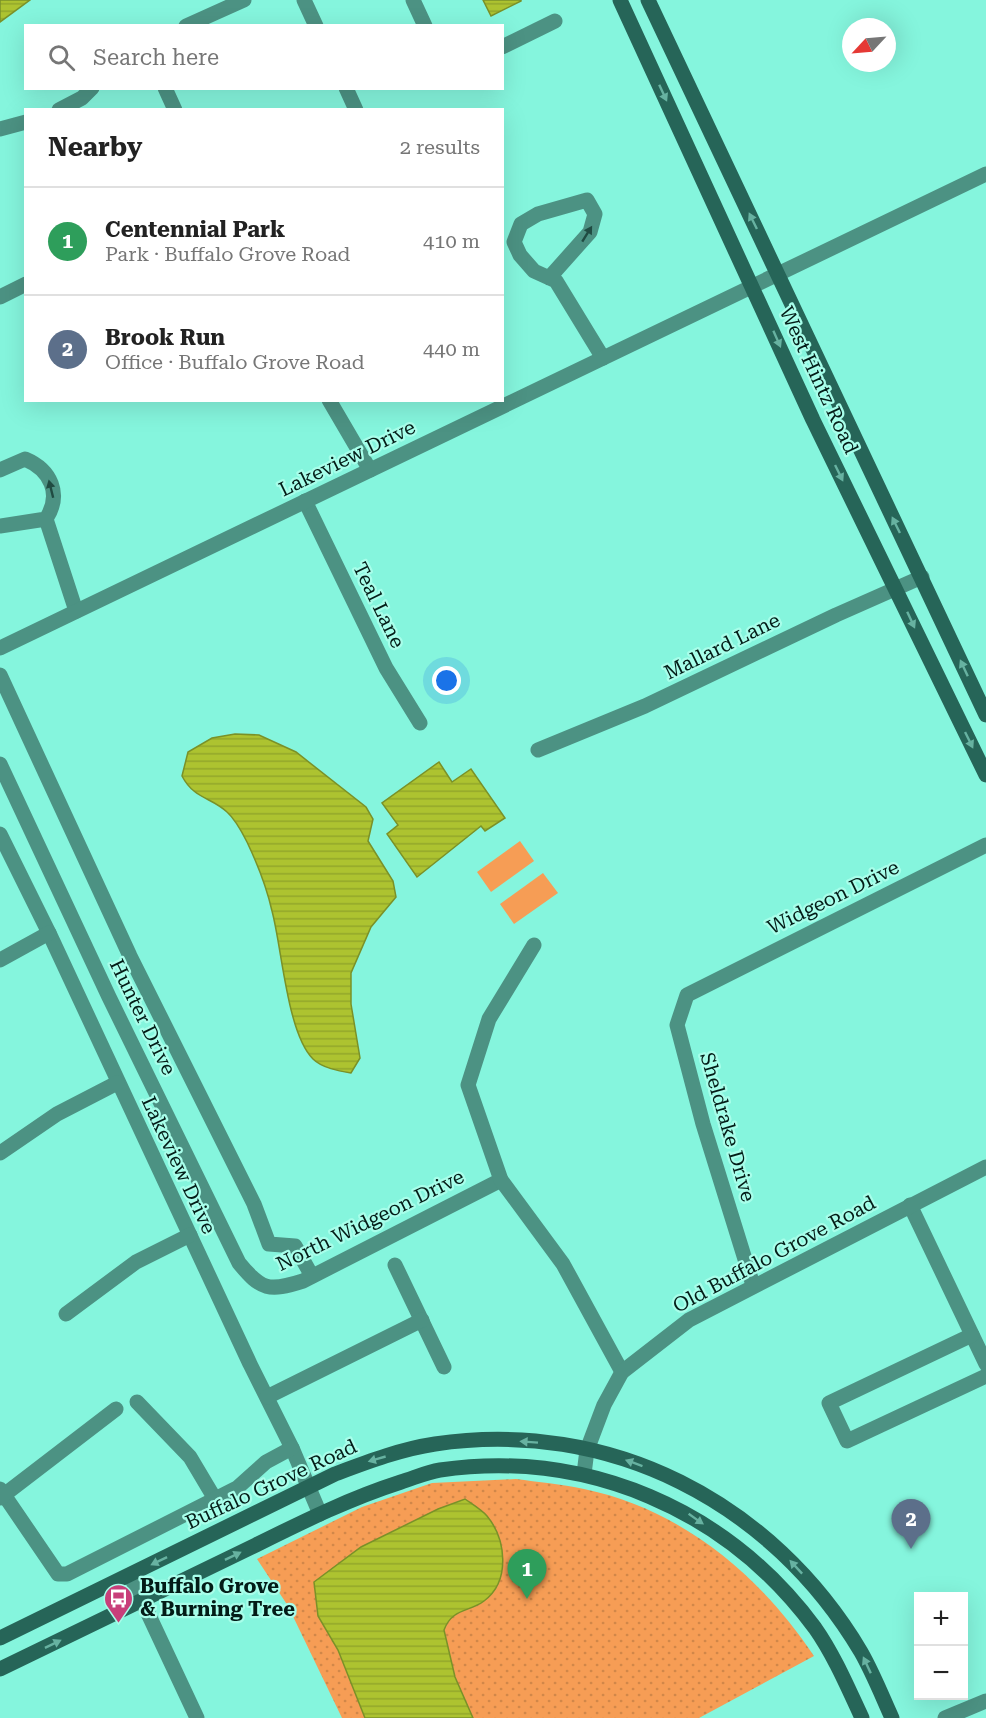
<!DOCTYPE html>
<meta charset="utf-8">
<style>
body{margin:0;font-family:"Roboto Serif",serif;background:#f2f2f2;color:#222}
.controls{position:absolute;right:18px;bottom:18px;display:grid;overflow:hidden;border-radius:0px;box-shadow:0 6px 24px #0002}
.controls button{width:54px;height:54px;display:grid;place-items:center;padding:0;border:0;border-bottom:2px solid #e0e0e0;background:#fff;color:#222;font:30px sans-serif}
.compass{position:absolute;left:842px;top:18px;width:54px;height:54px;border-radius:50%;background:#fff;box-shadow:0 6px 24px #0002;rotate:244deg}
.you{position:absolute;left:447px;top:681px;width:21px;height:21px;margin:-15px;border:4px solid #fff;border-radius:50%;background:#1a73e8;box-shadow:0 0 0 9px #1a73e833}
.badge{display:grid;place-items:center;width:39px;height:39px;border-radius:50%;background:#ea580c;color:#fff;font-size:20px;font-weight:700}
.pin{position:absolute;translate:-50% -50px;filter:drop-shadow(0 2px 3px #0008)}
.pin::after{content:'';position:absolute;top:32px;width:21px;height:18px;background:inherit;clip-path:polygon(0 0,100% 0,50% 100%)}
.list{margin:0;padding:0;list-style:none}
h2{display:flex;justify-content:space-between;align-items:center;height:78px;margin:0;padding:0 24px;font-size:26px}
h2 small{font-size:20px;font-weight:400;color:#767676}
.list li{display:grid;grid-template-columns:39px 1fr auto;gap:18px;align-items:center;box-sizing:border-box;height:108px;padding:0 24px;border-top:2px solid #e0e0e0}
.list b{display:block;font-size:22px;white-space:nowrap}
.list p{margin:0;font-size:20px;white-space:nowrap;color:#767676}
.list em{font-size:20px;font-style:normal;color:#767676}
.icon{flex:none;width:33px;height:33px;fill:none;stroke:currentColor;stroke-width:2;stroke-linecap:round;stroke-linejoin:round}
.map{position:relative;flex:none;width:986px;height:1718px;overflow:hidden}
.search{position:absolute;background:#fff;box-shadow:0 6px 24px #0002;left:24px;top:24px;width:480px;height:66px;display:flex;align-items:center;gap:15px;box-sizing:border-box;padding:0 21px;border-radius:0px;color:#767676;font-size:22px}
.panel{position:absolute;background:#fff;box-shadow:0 6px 24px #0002;left:24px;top:108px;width:480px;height:294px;border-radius:0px}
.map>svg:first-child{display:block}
</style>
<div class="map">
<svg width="986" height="1718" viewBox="0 0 986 1718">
<defs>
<pattern id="green-dots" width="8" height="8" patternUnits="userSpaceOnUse" patternTransform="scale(1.5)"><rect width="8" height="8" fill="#f69d55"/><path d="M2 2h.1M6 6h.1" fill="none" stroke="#d18749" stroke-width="1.8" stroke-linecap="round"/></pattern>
<pattern id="water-rules" width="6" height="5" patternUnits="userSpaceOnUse" patternTransform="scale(1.5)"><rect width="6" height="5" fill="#adc330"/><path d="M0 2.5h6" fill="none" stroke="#93a72a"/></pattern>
</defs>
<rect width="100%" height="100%" fill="#85f5dd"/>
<path fill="url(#green-dots)" d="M 516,1479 C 538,1482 561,1484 584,1489 C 681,1509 760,1575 814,1656 L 699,1718 L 342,1718 L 288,1606 L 257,1559 L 362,1507 L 432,1483 Z"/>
<g fill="#f69d55">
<polygon points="520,841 534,861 491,892 477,872"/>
<polygon points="543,873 558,893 514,924 500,904"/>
</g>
<g fill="url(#water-rules)" stroke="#7a9128" stroke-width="1.5">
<polygon points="0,0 30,0 0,22"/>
<polygon points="483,0 521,0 521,1 491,16"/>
<path d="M 235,734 L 259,735 L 296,752 L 366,807 L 373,819 L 368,841 L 393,881 L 396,897 L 371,927 L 351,973 L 351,1004 L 360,1058 L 351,1073 C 339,1071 322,1068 313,1059 C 287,1033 282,948 272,911 C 267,889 257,863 247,842 C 242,832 236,820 227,812 C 211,797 194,799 182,776 L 188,752 L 212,738 Z"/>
<polygon points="439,762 452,782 471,769 505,818 485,831 481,826 417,877 387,834 398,825 382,803"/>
<path d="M 465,1499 C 472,1504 482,1510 487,1516 C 506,1539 511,1581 484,1601 C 470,1612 452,1608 444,1630 L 455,1677 L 473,1718 L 365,1718 L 338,1650 L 318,1616 L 314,1582 L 361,1547 L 438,1509 Z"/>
</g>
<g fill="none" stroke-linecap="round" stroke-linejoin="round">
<g stroke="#4c9283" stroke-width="15">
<polyline points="304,0 316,26"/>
<polyline points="413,0 425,26"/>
<polyline points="186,26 244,0"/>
<polyline points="502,47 555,21"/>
<polyline points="165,88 175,110"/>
<polyline points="346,88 356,110"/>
<polyline points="59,110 82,98 92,88"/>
<polyline points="0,129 26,122"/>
<polyline points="549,278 590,232 595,214 587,200 538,214 521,224 514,242 520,255 534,271 556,281 603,358"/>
<polyline points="0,297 26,284"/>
<polyline points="329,400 370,470"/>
<path d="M 0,470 L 25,459 C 51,470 62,494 46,519 L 0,526"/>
<polyline points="305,501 386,668 420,723"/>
<polyline points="46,519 76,611"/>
<polyline points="0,648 986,174"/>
<polyline points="0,675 130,956 254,1204 269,1244 295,1246 312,1276"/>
<polyline points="538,750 645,706 836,615 922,577"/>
<path d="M 0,764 L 109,997 L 239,1263 C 261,1290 269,1292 303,1281 L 501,1180"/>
<polyline points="0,834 49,933 250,1364 292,1448 320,1514"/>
<polyline points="534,945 489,1019 468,1085 501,1180 563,1264 622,1372"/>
<polyline points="0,960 49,933"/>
<polyline points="0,1153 57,1114 117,1083"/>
<polyline points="910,1205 986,1364"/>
<polyline points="395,1265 444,1367"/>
<polyline points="753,1285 703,1124 677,1025 687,995 986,845"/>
<polyline points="66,1314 136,1262 190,1235"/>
<polyline points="972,1335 829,1403 847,1441 986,1376"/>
<polyline points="267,1397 422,1320"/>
<polyline points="137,1402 190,1457 215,1499"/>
<polyline points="584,1474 587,1450 604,1405 622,1372 689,1320 986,1167"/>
<polyline points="0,1489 58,1574 67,1574 237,1488 266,1462 292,1448"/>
<polyline points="0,1498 116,1409"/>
<polyline points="130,1575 197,1718"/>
<polyline points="945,1718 986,1701"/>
</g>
<g stroke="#266558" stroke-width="15">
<polyline points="620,0 813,420 986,775"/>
<polyline points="648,0 986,715"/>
<path d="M 0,1638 L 335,1474 C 367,1462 401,1449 435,1444 C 610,1418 772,1502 861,1652 C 873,1673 882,1696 892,1718"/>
<path d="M 0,1669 C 86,1628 171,1586 256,1545 C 304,1521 351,1498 401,1482 C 414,1478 427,1472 440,1470 C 587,1449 727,1509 815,1628 C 834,1655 848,1688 862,1718"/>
</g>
</g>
<defs><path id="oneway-solid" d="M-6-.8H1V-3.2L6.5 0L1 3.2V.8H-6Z" transform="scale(1.5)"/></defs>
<g fill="#67b2a1">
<use href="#oneway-solid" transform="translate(663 93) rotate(65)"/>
<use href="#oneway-solid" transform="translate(753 221) rotate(-116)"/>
<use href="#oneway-solid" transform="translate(777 339) rotate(66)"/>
<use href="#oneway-solid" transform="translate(839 473) rotate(64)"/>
<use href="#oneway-solid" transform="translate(896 525) rotate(-116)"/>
<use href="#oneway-solid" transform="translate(911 620) rotate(65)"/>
<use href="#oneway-solid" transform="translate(964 668) rotate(-115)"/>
<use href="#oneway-solid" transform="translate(969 740) rotate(64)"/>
<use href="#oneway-solid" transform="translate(529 1442) rotate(-176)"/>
<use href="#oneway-solid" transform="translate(377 1459) rotate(164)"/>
<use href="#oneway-solid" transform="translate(634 1463) rotate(-160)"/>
<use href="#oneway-solid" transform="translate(696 1519) rotate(35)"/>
<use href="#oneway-solid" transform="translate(233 1556) rotate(-26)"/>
<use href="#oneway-solid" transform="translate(159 1561) rotate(154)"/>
<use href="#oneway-solid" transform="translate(796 1567) rotate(-133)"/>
<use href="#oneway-solid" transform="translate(53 1644) rotate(-26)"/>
<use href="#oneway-solid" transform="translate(867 1665) rotate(-115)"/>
</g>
<g fill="#204b42">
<use href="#oneway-solid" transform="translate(587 234) rotate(-58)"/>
<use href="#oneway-solid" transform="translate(51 489) rotate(-104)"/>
</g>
<defs>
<symbol id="bus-pin" viewBox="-11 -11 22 30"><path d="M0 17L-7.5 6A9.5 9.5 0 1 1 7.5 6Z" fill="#c83f7a" stroke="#a8feea"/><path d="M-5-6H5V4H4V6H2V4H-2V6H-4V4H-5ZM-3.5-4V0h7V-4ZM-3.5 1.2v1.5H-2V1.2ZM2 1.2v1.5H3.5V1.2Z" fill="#fff"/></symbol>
</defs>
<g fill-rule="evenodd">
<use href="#bus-pin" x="102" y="1582" width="33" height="45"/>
</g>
<g text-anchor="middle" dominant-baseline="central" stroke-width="4.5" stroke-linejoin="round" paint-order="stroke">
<g font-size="20" fill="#031c17" stroke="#a8feea">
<text transform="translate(819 380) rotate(65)">West Hintz Road</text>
<text transform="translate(347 458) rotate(-26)">Lakeview Drive</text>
<text transform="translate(379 605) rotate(64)">Teal Lane</text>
<text transform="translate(722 646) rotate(-26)">Mallard Lane</text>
<text transform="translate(833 897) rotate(-26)">Widgeon Drive</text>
<text transform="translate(143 1017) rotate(64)">Hunter Drive</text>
<text transform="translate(728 1127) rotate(74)">Sheldrake Drive</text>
<text transform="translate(179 1165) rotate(65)">Lakeview Drive</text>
<text transform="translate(370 1220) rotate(-26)">North Widgeon Drive</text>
<text transform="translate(774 1254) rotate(-28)">Old Buffalo Grove Road</text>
<text transform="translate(271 1484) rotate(-25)">Buffalo Grove Road</text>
</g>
<g font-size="20" font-weight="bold" fill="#031c17" stroke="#a8feea" text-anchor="start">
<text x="140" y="1586">Buffalo Grove<tspan x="140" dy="23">&amp; Burning Tree</tspan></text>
</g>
</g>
</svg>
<div class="controls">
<button>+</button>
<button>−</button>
</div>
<svg class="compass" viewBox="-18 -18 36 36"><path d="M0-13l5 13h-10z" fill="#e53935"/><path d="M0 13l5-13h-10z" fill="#767676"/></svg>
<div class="you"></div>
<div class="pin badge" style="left:527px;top:1599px;background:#2e9e5b">1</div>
<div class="pin badge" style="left:911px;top:1549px;background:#5c6f8a">2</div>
<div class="search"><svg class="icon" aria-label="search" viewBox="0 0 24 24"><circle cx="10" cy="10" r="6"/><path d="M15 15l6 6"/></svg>Search here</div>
<section class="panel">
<h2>Nearby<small>2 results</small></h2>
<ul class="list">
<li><span class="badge" style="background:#2e9e5b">1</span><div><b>Centennial Park</b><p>Park · Buffalo Grove Road</p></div><em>410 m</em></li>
<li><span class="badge" style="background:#5c6f8a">2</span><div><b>Brook Run</b><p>Office · Buffalo Grove Road</p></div><em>440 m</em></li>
</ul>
</section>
</div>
